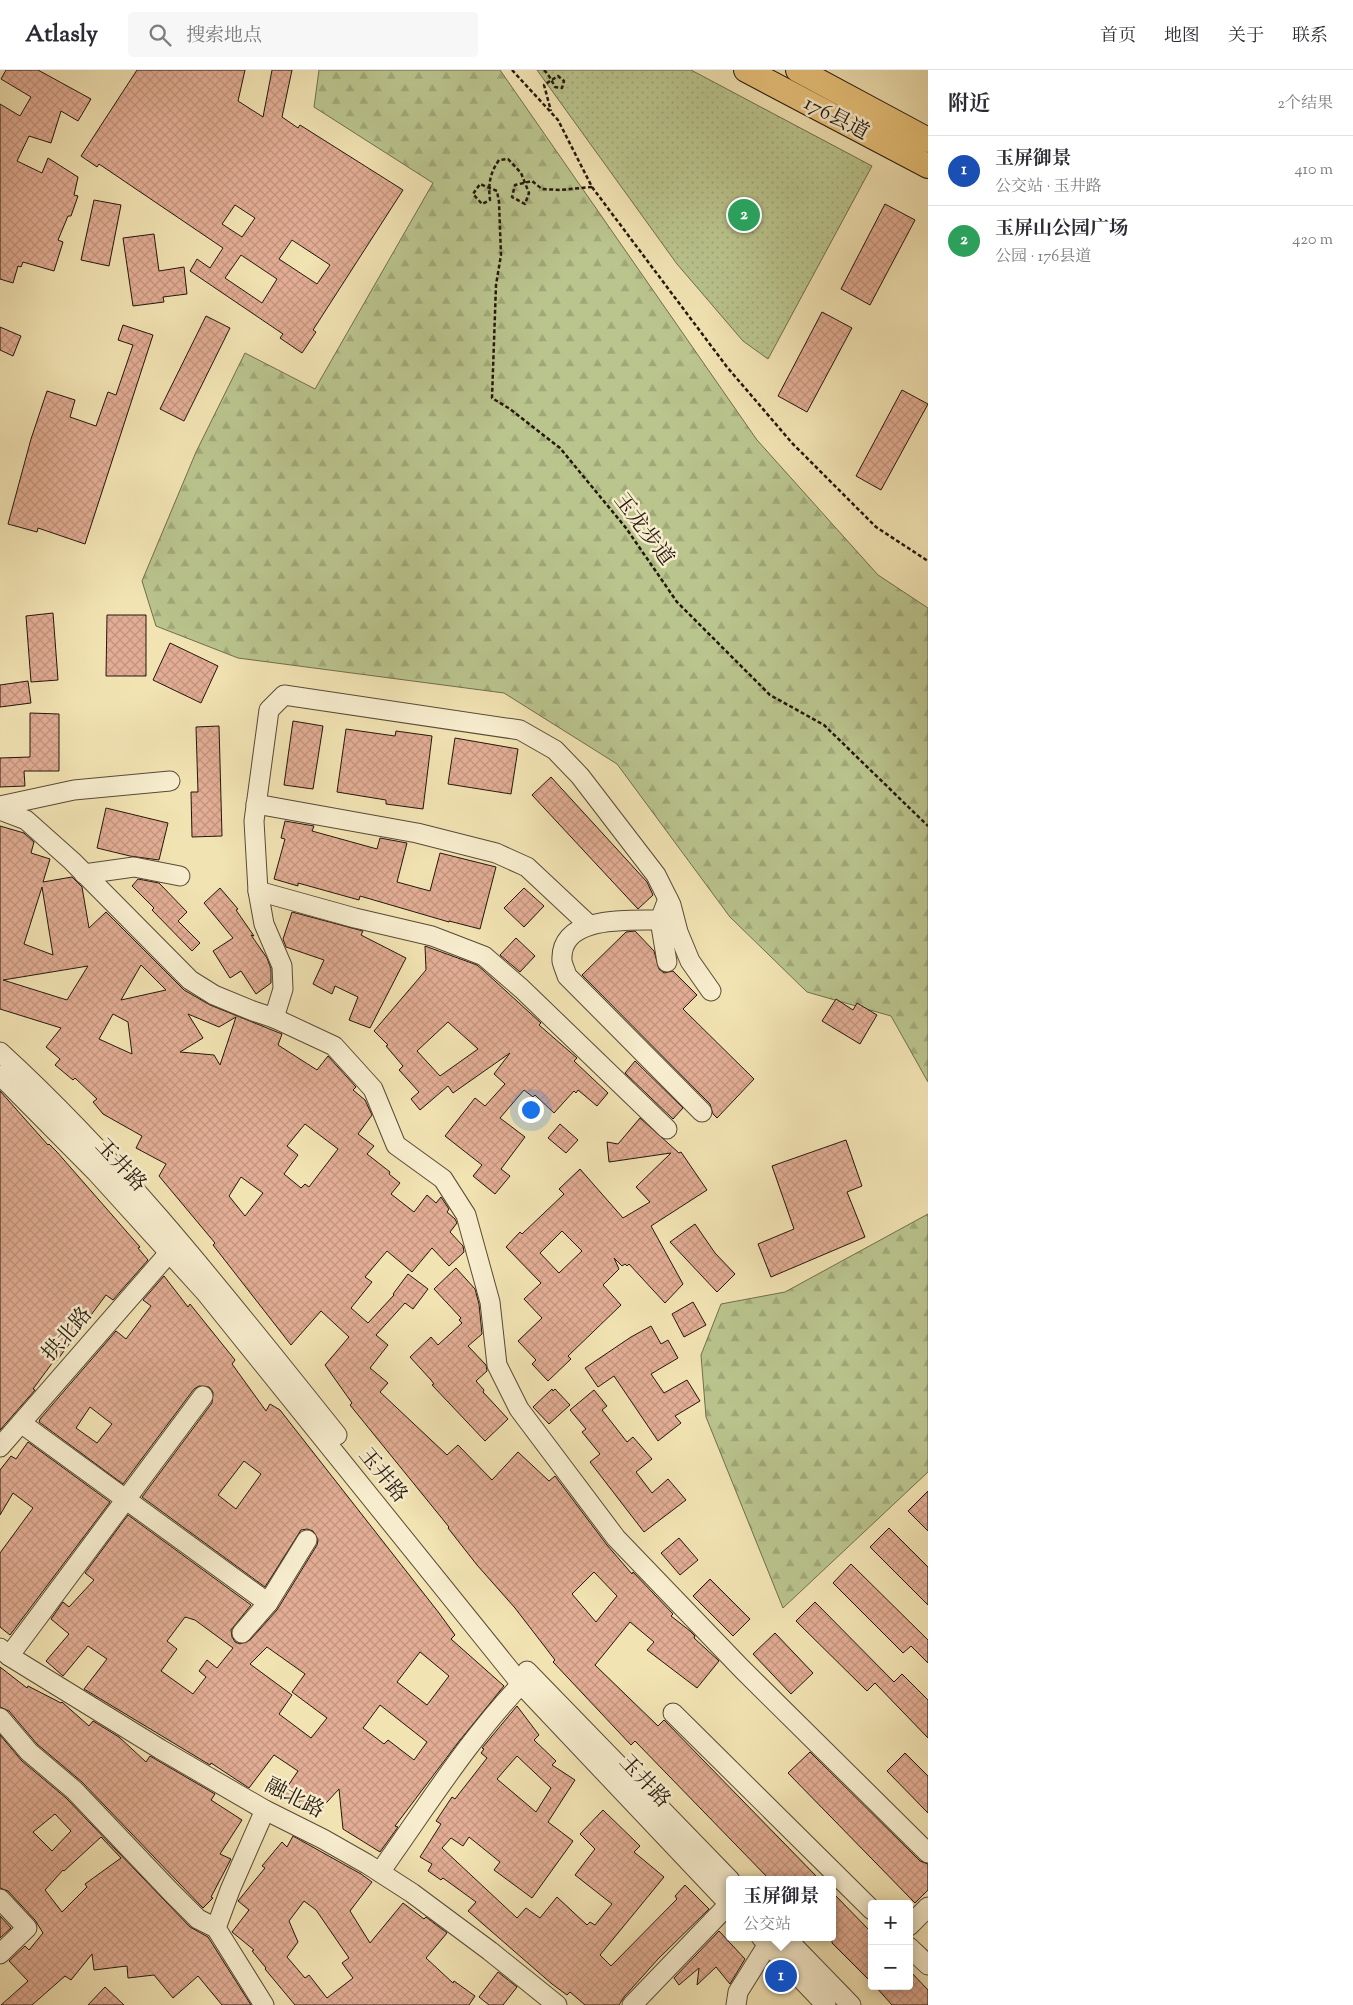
<!DOCTYPE html>
<html lang="zh">
<meta charset="utf-8">
<style>
body{margin:0;font-family:"Sorts Mill Goudy","Noto Serif SC",serif;background:#f7f7f7;color:#2b2b33}
.controls{position:absolute;right:15px;bottom:15px;display:grid;overflow:hidden;border-radius:5px;box-shadow:0 2px 12px #0003}
.controls button{width:45px;height:45px;display:grid;place-items:center;padding:0;border:0;border-bottom:1px solid #e1e1e2;background:#fff;color:#2b2b33;font:25px sans-serif}
.you{position:absolute;left:530px;top:1039px;width:18px;height:18px;margin:-12px;border:4px solid #fff;border-radius:50%;background:#1a73e8;box-shadow:0 0 0 8px #1a73e833}
.badge{display:grid;place-items:center;width:32px;height:32px;border-radius:50%;background:#db2777;color:#fff;font-size:16px;font-weight:700}
.pin{position:absolute;translate:-50% -50%;border:2px solid #fff;box-shadow:0 1px 5px #0006}
.popup{position:absolute;left:726px;top:1806px;width:110px;height:65px;box-sizing:border-box;display:grid;place-content:center;border-radius:5px;background:#fff;filter:drop-shadow(0 1px 4px #0005);font-size:16px;white-space:nowrap;color:#7c7c81}
.popup b{font-size:19px;color:#2b2b33}
.popup::after{content:'';position:absolute;left:50%;top:100%;margin-left:-10px;border:10px solid transparent;border-top-color:#fff}
.list{margin:0;padding:0;list-style:none}
h2{display:flex;justify-content:space-between;align-items:center;height:65px;margin:0;padding:0 20px;font-size:21px}
h2 small{font-size:16px;font-weight:400;color:#7c7c81}
.list li{display:grid;grid-template-columns:32px 1fr auto;gap:15px;align-items:center;box-sizing:border-box;height:70px;padding:0 20px;border-top:1px solid #e1e1e2}
.list b{display:block;font-size:19px;white-space:nowrap}
.list p{margin:0;font-size:16px;white-space:nowrap;color:#7c7c81}
.list em{font-size:16px;font-style:normal;color:#7c7c81}
.icon{flex:none;width:28px;height:28px;fill:none;stroke:currentColor;stroke-width:2;stroke-linecap:round;stroke-linejoin:round}
.map{position:relative;flex:none;width:928px;height:1935px;overflow:hidden}
header{display:flex;align-items:center;gap:30px;box-sizing:border-box;height:70px;padding:0 25px;background:#fff;border-bottom:1px solid #e1e1e2}
header strong{font-size:24px}
nav{display:flex;gap:28px;margin-inline-start:auto;font-size:18px}
.search{width:350px;height:45px;background:#f7f7f7;display:flex;align-items:center;gap:12px;box-sizing:border-box;padding:0 18px;border-radius:5px;color:#7c7c81;font-size:19px}
main{display:flex}
aside{flex:1;background:#fff}
.map>svg:first-child{display:block}
</style>
<header>
<strong>Atlasly</strong>
<div class="search"><svg class="icon" aria-label="search" viewBox="0 0 24 24"><circle cx="10" cy="10" r="6"/><path d="M15 15l6 6"/></svg>搜索地点</div>
<nav><a>首页</a><a>地图</a><a>关于</a><a>联系</a></nav>
</header>
<main>
<div class="map">
<svg width="928" height="1935" viewBox="0 0 928 1935">
<defs>
<pattern id="forest-firs" width="22" height="20" patternUnits="userSpaceOnUse" patternTransform="scale(1.25)"><rect width="22" height="20" fill="#bac48d"/><path d="M5 1l3.5 6h-7zM16 11l3.5 6h-7z" fill="#a0a878"/></pattern>
<pattern id="park-dots" width="8" height="8" patternUnits="userSpaceOnUse" patternTransform="scale(1.25)"><rect width="8" height="8" fill="#bac48d"/><path d="M2 2h.1M6 6h.1" fill="none" stroke="#a0a878" stroke-width="1.8" stroke-linecap="round"/></pattern>
<pattern id="building-cross-hatch" width="8" height="8" patternUnits="userSpaceOnUse" patternTransform="scale(1.25)"><rect width="8" height="8" fill="#e2ad94"/><path d="M0 0l8 8M0 8l8-8" fill="none" stroke="#c2947e"/></pattern>
</defs>
<rect width="100%" height="100%" fill="#f2e3b3"/>
<filter id="stains"><feTurbulence type="fractalNoise" baseFrequency=".004" numOctaves="4"/><feColorMatrix values="0 0 0 0 .2 0 0 0 0 .09 0 0 0 0 .02 0 0 0 .5 -.17"/></filter>
<radialGradient id="worn" r=".72"><stop offset=".6" stop-color="#630" stop-opacity="0"/><stop offset="1" stop-color="#630" stop-opacity=".3"/></radialGradient>
<g fill="url(#forest-firs)" stroke="#6f6e4c">
<polygon points="319,0 500,0 757,370 878,505 928,538 928,1012 891,946 807,922 730,847 617,694 504,623 238,588 156,556 142,511 196,382 245,283 315,319 433,113 314,37"/>
<polygon points="928,1144 928,1402 783,1538 706,1347 701,1285 721,1234 785,1222"/>
</g>
<polygon fill="url(#park-dots)" stroke="#6f6e4c" points="537,0 691,0 872,96 768,289 743,271 677,194"/>
<g fill="url(#building-cross-hatch)" stroke="#24170c" fill-rule="evenodd">
<polygon points="6,0 38,0 91,29 78,51 61,41 51,73 29,66 17,91 42,103 48,88 78,107 74,125 78,126 71,146 68,146 58,170 63,172 54,201 23,192 21,197 18,196 13,213 0,209 0,34 20,46 31,27 1,9"/>
<path d="M 137,0 L 245,0 L 238,31 L 263,47 L 272,0 L 292,0 L 282,47 L 298,58 L 300,55 L 403,120 L 313,260 L 316,262 L 302,283 L 280,268 L 283,264 L 190,201 L 197,189 L 210,198 L 223,178 L 99,94 L 97,97 L 81,86 ZM 235,135 L 255,148 L 242,167 L 222,154 ZM 292,170 L 330,195 L 317,214 L 279,189 ZM 241,185 L 277,209 L 262,233 L 225,208 Z"/>
<polygon points="94,130 121,135 109,196 81,190"/>
<polygon points="885,134 915,150 870,235 841,219"/>
<polygon points="154,164 159,201 184,197 187,224 163,227 164,232 133,236 123,168"/>
<polygon points="822,242 852,258 807,342 778,326"/>
<polygon points="206,246 230,258 184,351 160,339"/>
<polygon points="123,255 153,265 85,474 38,458 37,462 8,454 31,369 47,321 75,330 70,347 96,356 108,322 116,325 133,275 118,270"/>
<polygon points="0,257 21,266 13,286 0,280"/>
<polygon points="902,320 928,334 881,420 856,406"/>
<polygon points="53,543 58,610 31,612 26,546"/>
<polygon points="107,545 146,545 146,606 106,606"/>
<polygon points="170,573 218,596 201,633 153,610"/>
<polygon points="28,611 31,633 0,637 0,615"/>
<polygon points="30,643 59,644 59,701 24,701 25,716 0,717 0,688 30,687"/>
<polygon points="293,651 323,656 313,719 284,715"/>
<polygon points="219,656 222,766 192,767 191,722 198,722 196,657"/>
<polygon points="346,659 395,666 396,661 432,666 423,739 386,734 386,730 337,722"/>
<polygon points="455,668 518,679 511,724 448,714"/>
<polygon points="551,707 647,812 653,825 638,839 532,725"/>
<polygon points="106,738 168,753 159,790 130,786 97,778"/>
<polygon points="285,751 314,756 312,761 377,779 380,768 407,773 397,812 430,821 440,783 496,797 480,859 449,851 449,852 360,826 359,830 298,813 298,816 274,809 285,769 281,768"/>
<path d="M 0,756 L 24,763 L 34,772 L 31,783 L 50,789 L 43,812 L 72,807 L 82,817 L 89,858 L 106,842 L 184,920 L 210,935 L 282,964 L 278,975 L 317,1000 L 328,986 L 356,1017 L 353,1020 L 365,1030 L 372,1045 L 358,1064 L 374,1076 L 367,1084 L 390,1102 L 389,1104 L 400,1113 L 391,1124 L 414,1142 L 427,1125 L 436,1133 L 441,1127 L 449,1139 L 447,1142 L 455,1149 L 457,1153 L 450,1162 L 463,1176 L 464,1182 L 449,1196 L 432,1178 L 412,1202 L 387,1181 L 365,1207 L 372,1212 L 351,1238 L 368,1253 L 394,1225 L 393,1224 L 408,1204 L 428,1219 L 413,1239 L 405,1233 L 376,1265 L 388,1275 L 370,1298 L 388,1313 L 380,1322 L 447,1385 L 458,1375 L 492,1410 L 518,1382 L 549,1411 L 555,1406 L 607,1475 L 632,1504 L 633,1502 L 673,1544 L 671,1546 L 690,1561 L 695,1566 L 694,1568 L 719,1591 L 697,1618 L 647,1580 L 654,1572 L 630,1552 L 595,1595 L 658,1656 L 664,1650 L 820,1810 L 770,1810 L 635,1671 L 631,1675 L 553,1592 L 555,1590 L 515,1538 L 477,1495 L 448,1458 L 449,1457 L 350,1335 L 352,1333 L 325,1295 L 349,1267 L 321,1241 L 291,1275 L 213,1175 L 215,1173 L 159,1106 L 166,1094 L 136,1078 L 142,1066 L 103,1044 L 93,1032 L 97,1029 L 75,1008 L 73,1010 L 55,995 L 60,989 L 46,977 L 61,958 L 0,939 ZM 42,817 L 53,885 L 24,874 ZM 141,895 L 166,920 L 121,930 ZM 88,896 L 67,930 L 3,910 ZM 113,944 L 128,952 L 132,984 L 99,969 ZM 188,944 L 219,957 L 236,947 L 220,995 L 214,985 L 180,982 L 203,968 ZM 305,1054 L 338,1079 L 309,1117 L 305,1114 L 301,1118 L 284,1104 L 298,1085 L 287,1076 ZM 241,1107 L 263,1123 L 245,1146 L 229,1126 ZM 594,1502 L 617,1526 L 596,1552 L 572,1524 Z"/>
<polygon points="138,809 159,813 187,842 178,851 200,873 192,881 152,840 154,838 132,816"/>
<polygon points="220,818 238,839 236,840 254,866 251,865 267,888 271,899 271,913 256,924 241,901 230,908 213,881 233,868 204,833"/>
<polygon points="524,818 544,836 524,857 504,838"/>
<polygon points="292,842 363,861 361,865 406,888 370,958 349,950 358,927 335,916 332,924 313,914 324,890 286,877 283,869"/>
<polygon points="635,861 654,881 659,899 664,903 673,901 697,925 683,939 754,1009 717,1048 713,1044 710,1034 582,905 626,862"/>
<polygon points="516,868 535,886 520,902 500,885"/>
<path d="M 425,876 L 477,895 L 484,901 L 541,953 L 539,955 L 577,988 L 574,991 L 608,1023 L 597,1036 L 578,1020 L 576,1023 L 574,1021 L 554,1043 L 535,1025 L 533,1027 L 524,1020 L 500,1048 L 525,1067 L 501,1099 L 510,1106 L 495,1124 L 473,1106 L 482,1095 L 445,1066 L 475,1028 L 485,1036 L 505,1014 L 494,1004 L 510,983 L 453,1023 L 448,1016 L 420,1040 L 411,1029 L 419,1022 L 399,1000 L 403,996 L 386,976 L 388,975 L 374,961 L 426,900 ZM 448,952 L 478,979 L 440,1006 L 417,981 Z"/>
<polygon points="836,929 853,940 857,933 877,945 860,974 822,951"/>
<polygon points="635,991 683,1038 673,1049 625,1003"/>
<polygon points="0,1021 48,1075 49,1074 57,1082 140,1177 138,1178 148,1190 113,1230 106,1225 55,1293 53,1292 33,1319 35,1320 0,1360"/>
<path d="M 640,1048 L 679,1083 L 681,1082 L 707,1120 L 651,1156 L 683,1214 L 665,1233 L 629,1194 L 627,1196 L 625,1194 L 622,1196 L 614,1188 L 619,1199 L 603,1215 L 621,1235 L 568,1286 L 571,1289 L 548,1311 L 532,1294 L 536,1290 L 518,1271 L 542,1248 L 524,1229 L 541,1213 L 506,1177 L 520,1162 L 522,1164 L 564,1124 L 559,1119 L 580,1099 L 623,1148 L 650,1132 L 636,1117 L 671,1083 L 609,1092 L 607,1072 L 618,1074 ZM 562,1161 L 582,1181 L 559,1203 L 540,1183 Z"/>
<polygon points="560,1054 578,1070 566,1083 548,1068"/>
<polygon points="846,1070 862,1116 847,1122 865,1167 771,1207 758,1174 794,1159 772,1096"/>
<polygon points="695,1154 715,1183 735,1204 717,1222 670,1172"/>
<polygon points="456,1198 475,1219 479,1234 482,1264 468,1276 486,1295 487,1301 476,1311 484,1320 483,1322 508,1349 485,1371 432,1315 434,1314 431,1310 410,1287 431,1267 438,1275 462,1253 459,1250 461,1248 434,1219"/>
<path d="M 164,1206 L 188,1237 L 190,1234 L 235,1290 L 232,1294 L 266,1341 L 270,1334 L 280,1340 L 439,1543 L 455,1565 L 451,1569 L 504,1616 L 460,1670 L 395,1756 L 398,1757 L 380,1782 L 343,1759 L 339,1719 L 316,1744 L 298,1731 L 295,1736 L 281,1726 L 298,1701 L 274,1685 L 249,1718 L 211,1693 L 210,1695 L 84,1619 L 107,1589 L 88,1576 L 63,1606 L 46,1591 L 69,1564 L 51,1549 L 63,1532 L 69,1537 L 94,1510 L 85,1503 L 128,1445 L 251,1535 L 231,1560 L 232,1567 L 235,1572 L 240,1574 L 250,1570 L 277,1540 L 317,1475 L 318,1470 L 313,1461 L 307,1459 L 301,1460 L 265,1517 L 142,1427 L 212,1333 L 213,1322 L 209,1317 L 199,1316 L 194,1319 L 123,1414 L 39,1352 L 40,1349 L 116,1261 L 126,1269 L 151,1236 L 143,1230 ZM 90,1337 L 112,1354 L 97,1373 L 76,1358 ZM 244,1391 L 261,1404 L 236,1439 L 218,1425 ZM 185,1547 L 195,1550 L 233,1578 L 217,1598 L 207,1590 L 199,1601 L 206,1607 L 193,1624 L 161,1601 L 177,1579 L 167,1571 ZM 267,1577 L 305,1604 L 292,1622 L 327,1648 L 311,1668 L 279,1644 L 292,1625 L 250,1594 ZM 420,1582 L 449,1606 L 427,1635 L 397,1612 ZM 380,1635 L 427,1672 L 414,1690 L 388,1670 L 384,1674 L 363,1658 Z"/>
<polygon points="693,1232 706,1255 684,1267 672,1244"/>
<polygon points="651,1256 661,1274 668,1270 678,1288 651,1304 664,1323 687,1310 700,1331 675,1346 681,1353 658,1371 614,1306 598,1317 585,1298 631,1267"/>
<polygon points="552,1319 553,1321 555,1319 570,1335 549,1354 533,1337"/>
<polygon points="594,1320 607,1336 602,1340 627,1372 633,1367 652,1389 636,1402 652,1423 668,1409 686,1430 644,1462 590,1392 600,1384 582,1362 586,1359 570,1340"/>
<polygon points="28,1372 110,1432 10,1565 0,1557 0,1483 33,1438 13,1423 0,1445 0,1400 11,1386 16,1389"/>
<polygon points="928,1421 928,1461 908,1441"/>
<polygon points="889,1458 928,1497 928,1535 870,1477"/>
<polygon points="679,1468 698,1490 680,1505 661,1483"/>
<polygon points="851,1494 928,1570 928,1593 911,1576 903,1583 833,1513"/>
<polygon points="710,1509 750,1549 733,1566 693,1526"/>
<polygon points="815,1532 894,1612 902,1604 928,1630 928,1668 875,1613 867,1621 796,1551"/>
<polygon points="775,1563 813,1603 791,1624 753,1584"/>
<polygon points="0,1597 27,1618 28,1616 61,1633 62,1632 89,1656 93,1651 119,1667 146,1692 150,1686 215,1724 211,1730 242,1750 220,1784 231,1789 211,1827 213,1828 203,1838 82,1712 37,1674 9,1641 0,1637"/>
<path d="M 517,1636 L 539,1665 L 534,1670 L 556,1691 L 552,1695 L 575,1710 L 548,1752 L 573,1771 L 532,1828 L 494,1800 L 500,1792 L 469,1767 L 463,1776 L 451,1768 L 442,1778 L 517,1848 L 526,1838 L 540,1848 L 557,1827 L 587,1855 L 590,1852 L 595,1855 L 612,1834 L 575,1805 L 595,1779 L 580,1764 L 603,1740 L 640,1776 L 634,1782 L 664,1807 L 600,1885 L 611,1896 L 677,1829 L 675,1826 L 685,1815 L 709,1839 L 658,1889 L 624,1927 L 619,1935 L 585,1935 L 570,1922 L 567,1925 L 552,1914 L 468,1841 L 476,1832 L 443,1808 L 441,1810 L 428,1801 L 432,1794 L 420,1787 L 441,1754 L 436,1751 L 452,1727 L 455,1729 L 487,1688 L 481,1683 L 484,1679 L 482,1678 ZM 517,1686 L 551,1718 L 536,1742 L 497,1709 Z"/>
<path d="M 0,1665 L 22,1691 L 66,1728 L 190,1857 L 208,1867 L 251,1935 L 222,1935 L 198,1906 L 173,1928 L 154,1905 L 128,1908 L 127,1896 L 94,1900 L 92,1884 L 71,1910 L 65,1906 L 32,1935 L 1,1935 L 28,1911 L 9,1891 L 25,1876 L 29,1880 L 43,1863 L 35,1850 L 8,1821 L 0,1818 ZM 55,1744 L 71,1761 L 52,1781 L 33,1762 ZM 101,1767 L 121,1788 L 85,1814 L 87,1817 L 62,1842 L 45,1820 L 63,1800 L 64,1801 Z"/>
<polygon points="810,1682 920,1791 928,1794 928,1820 915,1833 788,1703"/>
<polygon points="905,1683 928,1706 928,1743 887,1701"/>
<path d="M 293,1766 L 361,1804 L 372,1812 L 350,1841 L 370,1873 L 403,1833 L 424,1849 L 426,1847 L 447,1863 L 426,1888 L 453,1913 L 454,1911 L 475,1926 L 469,1935 L 295,1935 L 265,1899 L 266,1898 L 252,1881 L 254,1880 L 232,1862 L 249,1840 L 238,1831 L 265,1798 L 262,1796 L 282,1772 L 287,1777 ZM 304,1831 L 316,1840 L 349,1888 L 342,1893 L 353,1908 L 327,1928 L 309,1905 L 305,1908 L 287,1887 L 298,1872 L 289,1851 Z"/>
<polygon points="832,1822 872,1863 872,1913 832,1873"/>
<polygon points="0,1846 11,1858 0,1868"/>
<polygon points="719,1861 745,1889 730,1914 716,1897 697,1915 699,1898 679,1915 674,1908"/>
<polygon points="909,1900 928,1920 928,1935 892,1935 875,1916 909,1916"/>
<polygon points="498,1902 517,1917 503,1935 489,1935 479,1927"/>
<polygon points="105,1917 124,1935 88,1935"/>
</g>
<g fill="none" stroke-linecap="round" stroke-linejoin="round">
<defs>
<g id="minor">
<polyline points="256,734 417,763 496,783 527,797 589,855"/>
<polyline points="0,736 74,720 170,711"/>
<polyline points="0,740 26,750 72,791 190,910 214,925 253,941 274,948 283,919 282,896 264,854 258,821 254,751 269,640 284,625 520,660 555,680 580,706 656,805 671,835 678,862 690,891 711,921"/>
<polyline points="84,804 134,797 180,806"/>
<polyline points="258,821 355,848 432,866 484,886 522,919 667,1059"/>
<path d="M 668,829 L 660,850 C 631,851 559,844 562,891 C 563,896 566,902 567,906 L 702,1042"/>
<polyline points="660,850 667,892"/>
<polyline points="274,948 334,976 373,1019 396,1075 443,1109 466,1145 490,1232 497,1295 519,1339 616,1468 742,1599 928,1783"/>
<path d="M 0,982 C 126,1097 231,1233 337,1365"/>
<polyline points="0,1005 96,1102 205,1222 521,1614 730,1835"/>
<polyline points="21,1353 268,1533"/>
<polyline points="0,1377 169,1183"/>
<polyline points="242,1563 268,1533 307,1470"/>
<polyline points="0,1578 9,1586 160,1679 265,1740 323,1769 367,1794 412,1823 490,1881 557,1935"/>
<polyline points="9,1586 203,1326"/>
<polyline points="527,1601 730,1810"/>
<polyline points="673,1643 872,1840"/>
<polyline points="0,1648 29,1682 74,1720 171,1822 198,1849 216,1858"/>
<path d="M 380,1802 C 427,1736 471,1665 529,1606"/>
<polyline points="0,1829 27,1858 0,1884"/>
<polyline points="909,1856 928,1837"/>
<polyline points="761,1867 826,1935"/>
<polyline points="785,1867 851,1935"/>
<polyline points="909,1877 928,1895"/>
<polyline points="264,1935 216,1858 230,1820 265,1740"/>
<polyline points="632,1935 729,1834"/>
<polyline points="736,1935 738,1922 768,1874"/>
</g>
<g id="major">
<polyline points="746,0 928,96"/>
<polyline points="798,0 928,70"/>
</g>
</defs>
<use href="#minor" stroke="#584a36" stroke-width="21"/>
<use href="#major" stroke="#24170c" stroke-width="26"/>
<g stroke="#24170c" stroke-width="2.5" stroke-dasharray="4 2.5" stroke-linecap="butt">
<polyline points="512,0 558,50 592,117 727,297 792,373 876,457 928,491"/>
<path d="M 544,0 C 549,5 552,11 555,17 L 562,18 L 564,11 L 558,6 L 544,15 L 551,41"/>
<path d="M 592,117 L 560,120 L 542,119 L 532,111 L 515,115 L 512,127 L 525,134 L 529,123 L 521,103 L 508,89 L 499,90 C 490,103 488,114 490,130 L 482,134 L 473,124 L 480,114 L 497,121 L 499,132 L 501,185 L 496,215 L 492,328 L 510,339 L 560,378 L 626,458 L 677,532 L 770,625 L 824,655 L 928,756"/>
</g>
<use href="#minor" stroke="#f7edce" stroke-width="19"/>
<use href="#major" stroke="#e9c27a" stroke-width="24"/>
</g>
<g text-anchor="middle" dominant-baseline="central" stroke-width="5" stroke-linejoin="round" paint-order="stroke">
<g font-size="21" fill="#24170c" stroke="#f7edce">
<text transform="translate(836 49) rotate(28)">176县道</text>
<text transform="translate(643 460) rotate(53)">玉龙步道</text>
<text transform="translate(120 1096) rotate(47)">玉井路</text>
<text transform="translate(68 1265) rotate(-49)">拱北路</text>
<text transform="translate(382 1406) rotate(51)">玉井路</text>
<text transform="translate(644 1712) rotate(47)">玉井路</text>
<text transform="translate(294 1729) rotate(27)">融北路</text>
</g>
</g>
<rect width="100%" height="100%" filter="url(#stains)"/>
<rect width="100%" height="100%" fill="url(#worn)"/>
</svg>
<div class="controls">
<button>+</button>
<button>−</button>
</div>
<div class="you"></div>
<div class="pin badge" style="left:781px;top:1906px;background:#1a4fb4">1</div>
<div class="popup"><b>玉屏御景</b>公交站</div>
<div class="pin badge" style="left:744px;top:145px;background:#2e9e5b">2</div>
</div>
<aside>
<h2>附近<small>2个结果</small></h2>
<ul class="list">
<li><span class="badge" style="background:#1a4fb4">1</span><div><b>玉屏御景</b><p>公交站 · 玉井路</p></div><em>410 m</em></li>
<li><span class="badge" style="background:#2e9e5b">2</span><div><b>玉屏山公园广场</b><p>公园 · 176县道</p></div><em>420 m</em></li>
</ul>
</aside>
</main>
